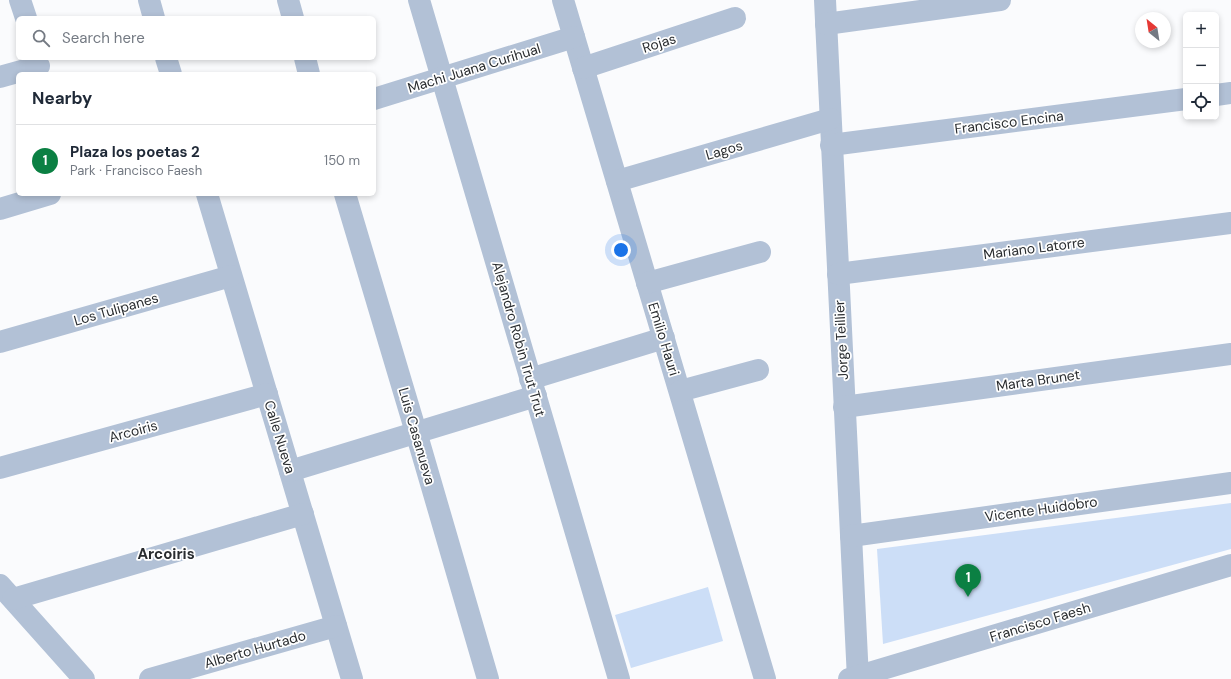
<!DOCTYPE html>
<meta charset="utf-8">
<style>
body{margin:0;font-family:"DM Sans",sans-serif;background:#f6f6f7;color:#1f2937}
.controls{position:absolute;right:12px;top:12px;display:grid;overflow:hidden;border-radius:6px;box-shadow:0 2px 6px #0003}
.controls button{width:36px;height:36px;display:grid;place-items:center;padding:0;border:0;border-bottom:1px solid #e0e1e3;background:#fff;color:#1f2937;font:20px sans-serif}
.compass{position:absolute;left:1135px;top:12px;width:36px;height:36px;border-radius:50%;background:#fff;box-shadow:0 2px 6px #0003;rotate:330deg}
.you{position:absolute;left:621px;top:250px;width:14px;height:14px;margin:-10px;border:3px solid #fff;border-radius:50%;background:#1a73e8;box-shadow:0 0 0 6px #1a73e833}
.badge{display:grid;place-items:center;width:26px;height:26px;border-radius:50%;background:#0b8043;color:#fff;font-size:13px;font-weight:700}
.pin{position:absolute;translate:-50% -33px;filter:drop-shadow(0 1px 2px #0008)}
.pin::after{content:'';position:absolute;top:21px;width:14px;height:12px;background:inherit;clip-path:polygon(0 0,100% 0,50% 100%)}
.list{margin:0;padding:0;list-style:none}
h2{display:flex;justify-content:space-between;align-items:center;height:52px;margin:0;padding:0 16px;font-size:17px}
h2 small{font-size:13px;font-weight:400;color:#747a83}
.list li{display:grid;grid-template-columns:26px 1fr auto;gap:12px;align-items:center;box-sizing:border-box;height:72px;padding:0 16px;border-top:1px solid #e0e1e3}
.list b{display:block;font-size:15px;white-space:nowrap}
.list p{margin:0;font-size:13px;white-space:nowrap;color:#747a83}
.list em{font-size:13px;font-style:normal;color:#747a83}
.icon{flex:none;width:22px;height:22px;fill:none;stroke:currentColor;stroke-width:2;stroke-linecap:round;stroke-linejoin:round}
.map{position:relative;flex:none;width:1231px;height:679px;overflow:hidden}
.search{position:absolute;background:#fff;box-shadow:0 2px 6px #0003;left:16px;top:16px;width:360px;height:44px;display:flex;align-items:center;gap:10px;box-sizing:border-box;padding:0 14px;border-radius:6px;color:#747a83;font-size:15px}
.panel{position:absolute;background:#fff;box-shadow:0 2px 6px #0003;left:16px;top:72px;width:360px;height:124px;border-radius:6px}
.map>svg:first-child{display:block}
</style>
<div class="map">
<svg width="1231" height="679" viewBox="0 0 1231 679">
<rect width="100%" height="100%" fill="#fafbfd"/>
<g fill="#ccdef7">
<polygon points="1231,503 1231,549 883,644 877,549"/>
<polygon points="708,587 723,641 631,668 615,615"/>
</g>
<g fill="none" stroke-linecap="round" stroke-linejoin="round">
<g stroke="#b2c1d6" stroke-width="22">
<polyline points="20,0 26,18"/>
<polyline points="149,0 154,18"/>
<polyline points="288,0 293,18"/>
<polyline points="419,0 619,679"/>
<polyline points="563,0 765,679"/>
<polyline points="825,0 858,679"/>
<polyline points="826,24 1000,0"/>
<polyline points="166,58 171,74"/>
<polyline points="305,58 309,74"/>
<polyline points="583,68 735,18"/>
<polyline points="0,77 39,66"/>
<polyline points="1216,95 1231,93"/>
<polyline points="374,99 574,37"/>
<polyline points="831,145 1186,99"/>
<polyline points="617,181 830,119"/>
<polyline points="207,194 352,679"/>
<polyline points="345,194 416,432 488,679"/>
<polyline points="0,209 50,194"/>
<polyline points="838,274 1231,223"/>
<polyline points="647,283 760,252"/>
<polyline points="0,342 231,276"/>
<polyline points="530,379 664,338"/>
<polyline points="680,391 758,370"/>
<polyline points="844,407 1231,354"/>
<polyline points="0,468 267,394"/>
<polyline points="290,471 536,396"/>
<polyline points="851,536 1231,483"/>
<polyline points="0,585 84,679"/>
<polyline points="13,599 303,514"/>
<polyline points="150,679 336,626"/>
<polyline points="849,679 1231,565"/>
</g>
</g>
<g text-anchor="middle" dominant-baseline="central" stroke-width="3.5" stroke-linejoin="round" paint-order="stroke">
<g font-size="14" fill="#292c2f" stroke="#fff">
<text transform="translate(659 43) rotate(-18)">Rojas</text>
<text transform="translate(474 68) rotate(-17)">Machi Juana Curihual</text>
<text transform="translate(1009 122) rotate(-7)">Francisco Encina</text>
<text transform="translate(724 150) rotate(-16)">Lagos</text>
<text transform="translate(1034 248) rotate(-7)">Mariano Latorre</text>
<text transform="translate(116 309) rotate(-16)">Los Tulipanes</text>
<text transform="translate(519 339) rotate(74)">Alejandro Robin Trut Trut</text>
<text transform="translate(664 339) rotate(73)">Emilio Hauri</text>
<text transform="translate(841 340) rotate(-93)">Jorge Teillier</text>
<text transform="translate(1038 380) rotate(-8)">Marta Brunet</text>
<text transform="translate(133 431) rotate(-15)">Arcoiris</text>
<text transform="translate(417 436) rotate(74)">Luis Casanueva</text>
<text transform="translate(280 437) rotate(73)">Calle Nueva</text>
<text transform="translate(1041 509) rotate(-8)">Vicente Huidobro</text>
<text transform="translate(1040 622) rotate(-17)">Francisco Faesh</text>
<text transform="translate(255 649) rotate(-16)">Alberto Hurtado</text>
</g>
<g font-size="15" font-weight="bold" fill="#292c2f" stroke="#fff">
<text x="166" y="554">Arcoiris</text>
</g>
</g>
</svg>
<div class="controls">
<button>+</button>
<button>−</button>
<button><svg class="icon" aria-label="locate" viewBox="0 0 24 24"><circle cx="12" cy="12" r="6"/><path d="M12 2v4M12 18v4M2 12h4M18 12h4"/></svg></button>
</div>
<svg class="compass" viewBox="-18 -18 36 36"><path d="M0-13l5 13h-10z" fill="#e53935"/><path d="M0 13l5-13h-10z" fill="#747a83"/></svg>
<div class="you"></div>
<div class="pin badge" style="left:968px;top:597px">1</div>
<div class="search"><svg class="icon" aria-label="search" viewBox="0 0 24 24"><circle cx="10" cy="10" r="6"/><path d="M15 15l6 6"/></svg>Search here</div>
<section class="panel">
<h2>Nearby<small></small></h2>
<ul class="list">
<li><span class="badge">1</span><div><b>Plaza los poetas 2</b><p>Park · Francisco Faesh</p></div><em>150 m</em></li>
</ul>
</section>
</div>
